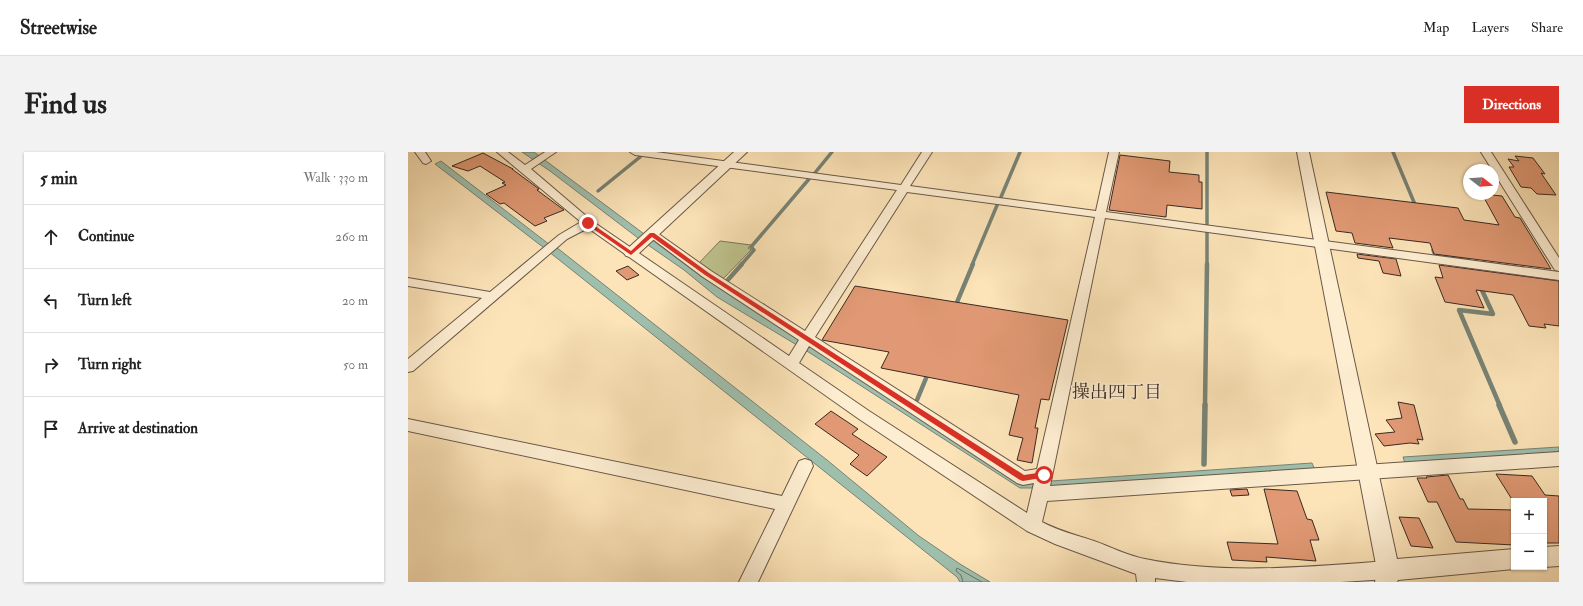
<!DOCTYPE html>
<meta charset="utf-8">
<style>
body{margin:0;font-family:"IM FELL Double Pica","Noto Serif JP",serif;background:#f2f2f2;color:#222}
.controls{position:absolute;right:12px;bottom:12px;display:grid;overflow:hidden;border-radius:0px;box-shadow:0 1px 3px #0004}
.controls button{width:36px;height:36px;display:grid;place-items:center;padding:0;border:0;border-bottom:1px solid #e0e0e0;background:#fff;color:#222;font:20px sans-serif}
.compass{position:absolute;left:1055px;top:12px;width:36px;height:36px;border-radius:50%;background:#fff;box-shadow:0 1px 3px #0004;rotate:107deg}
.stop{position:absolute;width:12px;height:12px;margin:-9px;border:3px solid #d93025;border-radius:50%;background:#fff}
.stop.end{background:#d93025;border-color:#fff;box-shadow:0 1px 4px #0008}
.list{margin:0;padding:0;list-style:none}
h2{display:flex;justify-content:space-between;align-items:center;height:52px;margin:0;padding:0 16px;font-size:17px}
h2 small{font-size:13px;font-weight:400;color:#767676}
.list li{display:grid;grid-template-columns:26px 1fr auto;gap:12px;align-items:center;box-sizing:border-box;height:64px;padding:0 16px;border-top:1px solid #e0e0e0}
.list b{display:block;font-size:15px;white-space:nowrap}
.list em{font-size:13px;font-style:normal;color:#767676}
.icon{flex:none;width:22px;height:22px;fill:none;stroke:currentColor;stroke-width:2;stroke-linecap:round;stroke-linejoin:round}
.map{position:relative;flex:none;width:1151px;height:430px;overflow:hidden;border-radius:0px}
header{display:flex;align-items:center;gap:24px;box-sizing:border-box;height:56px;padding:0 20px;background:#fff;border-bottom:1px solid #e0e0e0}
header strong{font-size:19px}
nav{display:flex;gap:22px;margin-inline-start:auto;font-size:14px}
.intro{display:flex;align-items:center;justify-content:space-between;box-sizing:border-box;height:96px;padding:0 24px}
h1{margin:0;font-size:28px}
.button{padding:10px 18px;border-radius:0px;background:#d93025;color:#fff;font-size:14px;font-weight:700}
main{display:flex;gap:24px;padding:0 24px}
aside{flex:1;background:#fff;border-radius:0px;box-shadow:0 1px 3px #0004}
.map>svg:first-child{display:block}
</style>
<header>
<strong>Streetwise</strong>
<nav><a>Map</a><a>Layers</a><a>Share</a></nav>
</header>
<div class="intro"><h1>Find us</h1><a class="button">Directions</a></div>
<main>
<aside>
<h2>5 min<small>Walk · 330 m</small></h2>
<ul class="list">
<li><svg class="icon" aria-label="ahead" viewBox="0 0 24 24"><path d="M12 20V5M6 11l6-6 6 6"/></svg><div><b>Continue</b></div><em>260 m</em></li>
<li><svg class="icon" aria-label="left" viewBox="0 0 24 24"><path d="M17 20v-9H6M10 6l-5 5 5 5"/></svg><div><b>Turn left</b></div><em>20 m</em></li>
<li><svg class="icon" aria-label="right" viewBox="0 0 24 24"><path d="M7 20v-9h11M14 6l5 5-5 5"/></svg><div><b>Turn right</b></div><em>50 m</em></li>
<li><svg class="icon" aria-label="arrive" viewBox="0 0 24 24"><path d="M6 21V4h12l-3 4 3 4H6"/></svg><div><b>Arrive at destination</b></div></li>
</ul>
</aside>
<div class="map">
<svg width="1151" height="430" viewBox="0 0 1151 430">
<rect width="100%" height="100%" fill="#fce4b8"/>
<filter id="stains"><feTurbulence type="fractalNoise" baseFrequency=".005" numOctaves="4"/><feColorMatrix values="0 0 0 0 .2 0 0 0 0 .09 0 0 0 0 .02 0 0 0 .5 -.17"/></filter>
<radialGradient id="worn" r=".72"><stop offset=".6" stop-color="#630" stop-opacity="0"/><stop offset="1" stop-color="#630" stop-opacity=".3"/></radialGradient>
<polygon fill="#bfc48f" stroke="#7c7759" points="312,89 343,93 340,96 343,98 314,128 290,112"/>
<g fill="#9fbfad" stroke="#778376">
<polygon points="114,0 126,0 294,125 614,331 904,311 908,320 646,336 612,336 402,201 309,145 276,118 230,86 142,19"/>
<polygon points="33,9 142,93 148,95 419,308 511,384 552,412 582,430 552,430 549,425 140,99 27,12"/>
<polygon points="1151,295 1151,303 998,314 995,305"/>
</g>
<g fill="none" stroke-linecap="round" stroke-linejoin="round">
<polyline stroke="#6c7468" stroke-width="1" points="555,430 553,423 548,419 549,416 574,430"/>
<g stroke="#778376" stroke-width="3.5">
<polyline points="799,0 799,72"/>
<polyline points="985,0 1008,55"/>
<polyline points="406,22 424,0"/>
<polyline points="190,39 232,5"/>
<polyline points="593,45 612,0"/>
<polyline points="1025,98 1027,103 1059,108"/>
<polyline points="333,113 346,98 343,95 401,27"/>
<polyline points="564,113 590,51"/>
<polyline points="799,113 799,79"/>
</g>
<g stroke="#778376" stroke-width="4.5">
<polyline points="318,130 334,112"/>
<polyline points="1072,134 1085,162 1051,158 1092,254"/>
<polyline points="547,155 565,112"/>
<polyline points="509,248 521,219"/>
<polyline points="797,254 799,112"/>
</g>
<g stroke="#778376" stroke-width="5.5">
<polyline points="1091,253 1107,290"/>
<polyline points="796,312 797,253"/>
</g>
</g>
<g fill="#e09974" stroke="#3a2a23">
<polygon points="75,1 105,17 104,17 131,37 129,38 156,58 136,66 139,69 127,74 96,51 92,52 78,42 98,33 94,31 97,30 72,14 60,19 44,14"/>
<polygon points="712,3 762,9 761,20 791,23 791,30 794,30 794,57 759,53 758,65 701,58"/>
<polygon points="1107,4 1125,6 1137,22 1133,21 1148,43 1129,42 1123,36 1113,35 1101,15 1106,15 1100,7 1111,9"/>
<polygon points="918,40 1050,56 1056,68 1091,73 1074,42 1094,44 1107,65 1112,66 1143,117 1026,102 1022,91 981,86 985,96 947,91 944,81 928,79"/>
<polygon points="949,102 988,107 993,124 975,121 971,109 950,106"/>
<polygon points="1031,113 1151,129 1151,174 1136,172 1138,176 1121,174 1105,143 1068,138 1076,156 1037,150 1027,125 1035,126"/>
<polygon points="220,114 231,123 219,128 208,119"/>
<polygon points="447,134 660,168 641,248 633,247 627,276 630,276 624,311 609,308 615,286 601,283 611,243 473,216 481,200 414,188"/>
<polygon points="990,250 1006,253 1015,288 1009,287 1011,292 1002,291 976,294 967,282 987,280 978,268 994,266"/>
<polygon points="423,259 450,277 444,282 479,305 459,324 442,312 451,303 407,272"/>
<polygon points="1088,322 1124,324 1137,343 1151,344 1151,391 1136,391 1136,349 1105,349"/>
<polygon points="1040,323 1052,347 1055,347 1060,357 1106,358 1106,393 1048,390 1029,350 1020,350 1009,326 1019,326 1018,325"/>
<polygon points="839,337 841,343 824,344 822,338"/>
<polygon points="856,337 889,339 899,367 904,368 911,388 902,388 908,409 858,405 859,410 824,408 819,390 870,392"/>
<polygon points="991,365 1011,366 1025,396 1003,394"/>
</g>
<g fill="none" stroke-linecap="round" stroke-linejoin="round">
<defs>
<g id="minor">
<polygon points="7,0 17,0 23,9 18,12 15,11"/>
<path d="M 89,0 L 100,0 L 117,13 L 137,0 L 148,0 L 123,17 L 184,69 L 381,204 L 391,188 L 295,125 L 238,82 L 240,80 L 248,80 L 303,119 L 397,179 L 489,38 L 227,3 L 222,0 L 248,0 L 493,33 L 514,0 L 524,0 L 502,34 L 688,59 L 701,0 L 711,0 L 698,60 L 1151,120 L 1151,128 L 697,66 L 642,334 L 1151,300 L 1151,314 L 639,349 L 634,370 C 651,379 668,383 686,389 C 703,395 720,404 737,407 C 815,423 901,415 980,409 L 986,412 L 989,418 L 986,424 L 980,427 L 933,430 L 779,430 L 747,426 L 747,430 L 729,430 L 728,422 L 647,392 L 619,379 L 451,267 L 180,76 L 159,87 L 5,219 L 0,220 L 0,207 L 74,146 L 0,134 L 0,126 L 82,140 L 151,83 L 173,70 ZM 499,40 L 687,65 L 629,317 L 617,319 L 407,185 ZM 401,194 L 609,331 L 615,333 L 626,331 L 619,361 L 461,259 L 391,211 Z"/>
<polygon points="1073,0 1083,0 1151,106 1151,119 1147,118 1145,115"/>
<polygon points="0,267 374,344 391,309 397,307 403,309 405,314 350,430 331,430 367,357 0,279"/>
</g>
<g id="tertiary">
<polygon points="326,0 339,0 228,104 223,105 218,104 216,101 218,98"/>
<polygon points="889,0 901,0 989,407 1106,397 1106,415 1112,415 1106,417 990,428 989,430 967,430 969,418"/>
<polygon points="1151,394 1151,414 1136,415 1136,395"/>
</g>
</defs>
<use href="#minor" stroke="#6a5848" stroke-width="2"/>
<use href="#tertiary" stroke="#6a5848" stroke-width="2"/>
<use href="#minor" fill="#fdedd1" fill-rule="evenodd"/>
<use href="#tertiary" fill="#fdedd1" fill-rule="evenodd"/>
</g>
<polygon fill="#d93025" points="180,69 223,99 242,81 246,81 301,121 616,323 636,320 639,321 639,325 615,329 612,328 297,123 244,85 223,103 178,72 177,71"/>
<g text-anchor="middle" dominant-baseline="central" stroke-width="3.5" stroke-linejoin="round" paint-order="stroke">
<g font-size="18" fill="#3a2a23" stroke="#fdedd1">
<text x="709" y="240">操出四丁目</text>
</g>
</g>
<rect width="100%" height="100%" filter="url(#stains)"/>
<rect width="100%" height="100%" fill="url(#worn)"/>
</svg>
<div class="controls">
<button>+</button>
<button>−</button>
</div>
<svg class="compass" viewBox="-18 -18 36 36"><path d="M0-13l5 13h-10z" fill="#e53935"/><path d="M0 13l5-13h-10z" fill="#767676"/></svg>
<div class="stop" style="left:636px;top:323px"></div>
<div class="stop end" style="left:180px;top:71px"></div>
</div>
</main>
